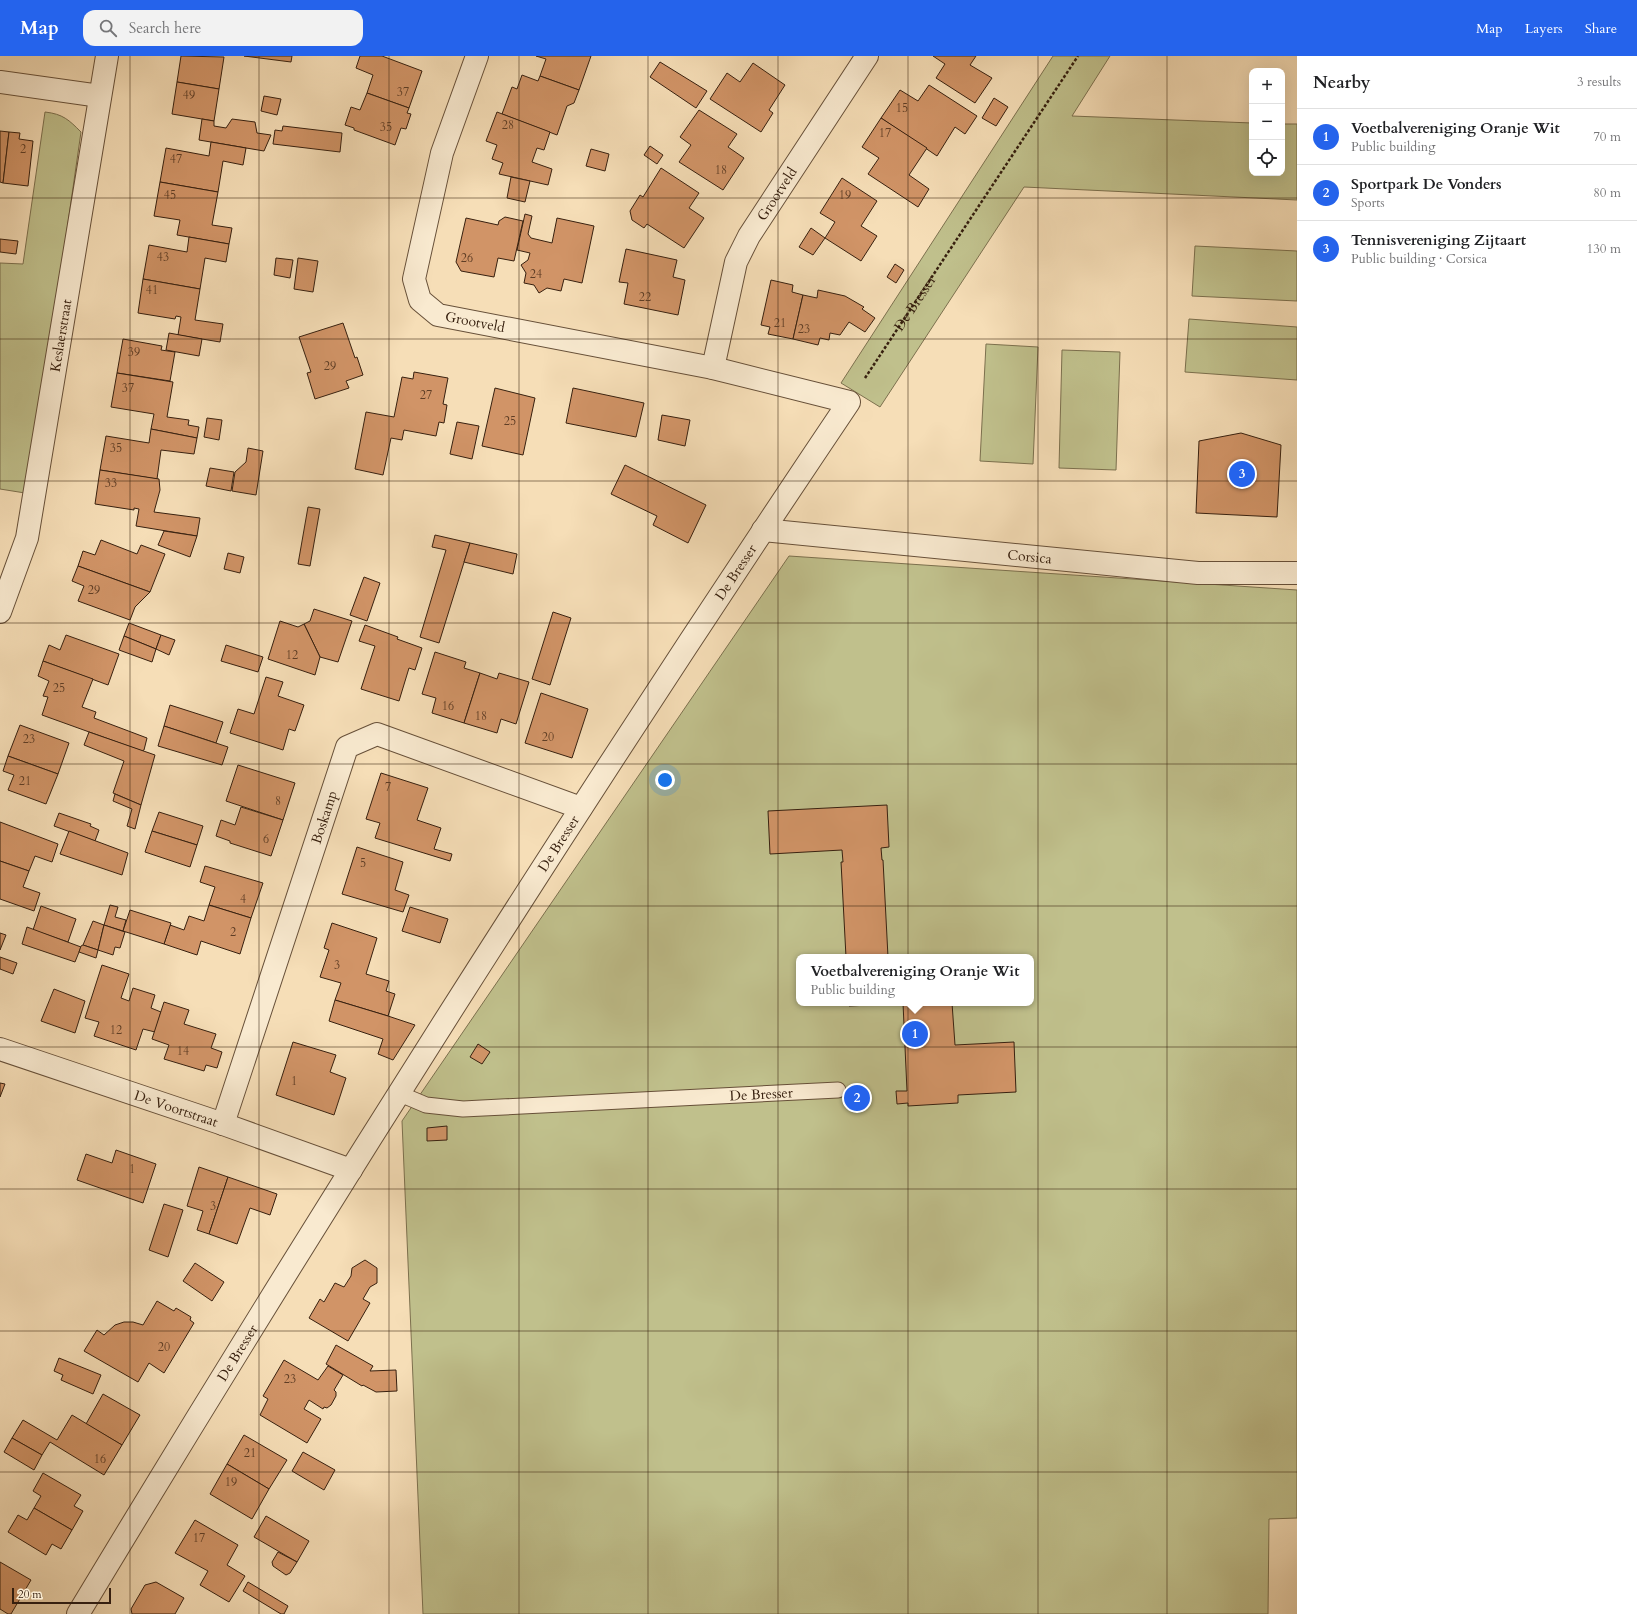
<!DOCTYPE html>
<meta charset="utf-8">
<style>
body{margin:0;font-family:Cardo,serif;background:#f2f2f2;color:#202124}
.controls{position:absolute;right:12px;top:12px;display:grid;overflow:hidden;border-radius:8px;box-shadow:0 4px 16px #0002}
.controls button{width:36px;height:36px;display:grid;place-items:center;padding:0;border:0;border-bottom:1px solid #e0e0e0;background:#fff;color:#202124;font:20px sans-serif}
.scale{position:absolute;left:12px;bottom:10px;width:99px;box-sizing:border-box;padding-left:4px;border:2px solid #37200f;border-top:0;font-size:11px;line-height:14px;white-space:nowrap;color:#37200f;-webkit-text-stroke:3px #f9ead0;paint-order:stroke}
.you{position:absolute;left:665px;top:724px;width:14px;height:14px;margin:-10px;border:3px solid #fff;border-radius:50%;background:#1a73e8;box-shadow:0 0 0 6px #1a73e833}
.badge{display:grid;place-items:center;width:26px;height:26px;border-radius:50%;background:#2563eb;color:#fff;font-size:13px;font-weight:700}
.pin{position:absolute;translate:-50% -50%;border:2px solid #fff;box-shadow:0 1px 4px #0006}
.popup{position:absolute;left:796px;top:898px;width:238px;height:52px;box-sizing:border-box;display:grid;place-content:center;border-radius:8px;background:#fff;filter:drop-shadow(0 1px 3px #0005);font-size:13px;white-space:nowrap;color:#757577}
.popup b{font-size:15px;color:#202124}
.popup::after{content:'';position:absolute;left:50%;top:100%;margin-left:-8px;border:8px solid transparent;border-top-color:#fff}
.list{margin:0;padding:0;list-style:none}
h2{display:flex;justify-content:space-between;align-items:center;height:52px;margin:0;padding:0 16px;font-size:17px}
h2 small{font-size:13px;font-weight:400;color:#757577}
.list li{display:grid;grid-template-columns:26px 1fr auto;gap:12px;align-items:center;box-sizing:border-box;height:56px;padding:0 16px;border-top:1px solid #e0e0e0}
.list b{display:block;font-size:15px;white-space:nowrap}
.list p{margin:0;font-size:13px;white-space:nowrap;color:#757577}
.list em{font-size:13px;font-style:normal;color:#757577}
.icon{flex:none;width:22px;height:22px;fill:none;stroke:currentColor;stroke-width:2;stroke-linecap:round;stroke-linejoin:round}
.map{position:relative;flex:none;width:1297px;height:1558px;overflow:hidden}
header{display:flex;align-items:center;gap:24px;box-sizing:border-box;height:56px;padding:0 20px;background:#2563eb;color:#fff}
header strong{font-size:19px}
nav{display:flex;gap:22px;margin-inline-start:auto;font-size:14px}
.search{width:280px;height:36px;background:#f2f2f2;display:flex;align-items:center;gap:10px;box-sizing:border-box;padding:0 14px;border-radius:12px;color:#757577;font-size:15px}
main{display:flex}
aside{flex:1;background:#fff}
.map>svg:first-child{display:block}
</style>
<header>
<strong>Map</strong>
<div class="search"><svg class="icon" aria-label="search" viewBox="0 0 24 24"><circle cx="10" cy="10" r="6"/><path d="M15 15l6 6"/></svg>Search here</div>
<nav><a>Map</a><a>Layers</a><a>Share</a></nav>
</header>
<main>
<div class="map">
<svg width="1297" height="1558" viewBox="0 0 1297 1558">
<rect width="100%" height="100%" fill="#f6deb7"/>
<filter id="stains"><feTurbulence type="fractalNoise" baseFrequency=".005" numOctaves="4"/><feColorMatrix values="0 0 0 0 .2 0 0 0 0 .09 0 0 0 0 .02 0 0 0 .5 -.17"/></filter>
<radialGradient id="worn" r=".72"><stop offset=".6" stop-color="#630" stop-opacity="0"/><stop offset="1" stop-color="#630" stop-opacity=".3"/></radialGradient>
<g fill="#c0c08c" stroke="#7c704e" fill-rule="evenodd">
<polygon points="1053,0 1110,0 1072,60 1252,67 1252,117 1282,117 1282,68 1297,68 1297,144 1024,131 880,351 841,327"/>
<path d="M 45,56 C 63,58 69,64 81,76 L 41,355 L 25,437 L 0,433 L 0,207 L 23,208 Z"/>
<polygon points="1195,190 1297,195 1297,245 1192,240"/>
<polygon points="1189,263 1297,271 1297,324 1185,316"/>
<polygon points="986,288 1038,291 1033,408 980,405"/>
<polygon points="1062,294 1120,296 1116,414 1059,412"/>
<path d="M 789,500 L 1297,534 L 1297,1462 L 1269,1463 L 1268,1558 L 423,1558 L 402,1065 ZM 799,901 L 1031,901 L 1031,947 L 799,947 Z"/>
</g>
<g fill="#d19467" stroke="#37200f">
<polygon points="181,0 224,1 219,33 177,26"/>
<polygon points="244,0 292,0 291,6"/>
<polygon points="360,0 382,0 422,15 409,52 367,37 373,19 356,12"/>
<polygon points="536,0 591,0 579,34 540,20 546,3"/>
<polygon points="933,0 976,0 970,9 992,22 975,47 936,22 945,8"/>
<polygon points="660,6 707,35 696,52 650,21"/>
<polygon points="753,7 785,29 769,54 773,57 761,76 710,43 727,17 740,26"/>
<polygon points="522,19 538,25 540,20 579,34 574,47 567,50 557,79 502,58 512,31 517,33"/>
<polygon points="177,26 219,33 214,65 172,58"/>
<polygon points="929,29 977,60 965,78 955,71 937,100 881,62 900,34 918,45"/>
<polygon points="367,37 409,52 407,57 411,58 406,73 401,72 395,89 354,74 354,72 345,69 351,51 360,54"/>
<polygon points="264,40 281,43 277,59 261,55"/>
<polygon points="994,42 1008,51 996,70 982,62"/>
<polygon points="699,54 737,78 728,91 744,102 723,134 679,106 691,89 680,81"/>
<polygon points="497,56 550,76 544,94 537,92 532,106 552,113 548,129 499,118 503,107 492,103 497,89 486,85"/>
<polygon points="881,62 927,92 909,119 929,133 918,151 868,118 879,102 862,91"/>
<polygon points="202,63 214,65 214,70 226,72 232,63 255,66 257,77 271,79 264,95 199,84"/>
<polygon points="283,70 342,77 340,96 273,88 275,74 282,75"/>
<polygon points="0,75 9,76 3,127 0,126"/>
<polygon points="9,76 20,77 19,83 33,85 28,130 3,127"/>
<polygon points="211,86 246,92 243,109 223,105 218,136 160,126 166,92 209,100"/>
<polygon points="650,90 663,99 657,108 644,99"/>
<polygon points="591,93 609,98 605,115 586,110"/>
<polygon points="661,112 699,137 689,152 704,162 684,192 647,168 644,172 632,164 630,155 640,139 643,141"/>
<polygon points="511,121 530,125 525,146 507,142"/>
<polygon points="842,122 877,145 861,170 877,180 861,205 825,182 835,166 820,157"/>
<polygon points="160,126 218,136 212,169 232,172 229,188 177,179 180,164 154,160"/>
<polygon points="525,158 532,160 528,178 531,182 552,187 557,162 594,170 582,227 564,223 561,235 547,232 539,237 534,229 524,227 526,217 521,209 528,204 530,197 517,194"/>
<polygon points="505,161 523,165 514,205 498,202 494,221 461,215 456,206 466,162 498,169 499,165"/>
<polygon points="811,172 825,182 813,199 799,191"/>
<polygon points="189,181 229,188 226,206 205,202 200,233 143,223 149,189 187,196"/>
<polygon points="0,183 18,185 16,198 0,196"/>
<polygon points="626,193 677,204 673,221 685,224 678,259 624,248 628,227 619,226"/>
<polygon points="276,202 293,204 290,222 274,219"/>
<polygon points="298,202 318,205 313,236 294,233"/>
<polygon points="895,208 904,214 896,227 887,221"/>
<polygon points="143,223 200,233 195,264 223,268 220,286 178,279 181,261 176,260 175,263 138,257"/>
<polygon points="771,224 793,229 792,236 803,239 793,283 768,278 770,271 761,269"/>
<polygon points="818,234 845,240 864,251 862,253 875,262 865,276 849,266 840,279 830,277 829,284 820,282 818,289 793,283 803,239 817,242"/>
<polygon points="343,267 355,302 357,301 363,319 346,325 349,332 315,343 307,317 311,316 299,281"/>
<polygon points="169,277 202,283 199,300 166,294"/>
<polygon points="123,283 162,290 161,294 175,296 170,325 117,317"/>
<polygon points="414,316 448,322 443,348 447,349 444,367 439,366 436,380 404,374 402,384 391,382 383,419 355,413 366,356 394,361 402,321 413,323"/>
<polygon points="117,317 173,326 167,361 189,364 188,369 199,371 197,382 151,373 154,358 111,351"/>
<polygon points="495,332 535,342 523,399 482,390"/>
<polygon points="573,332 644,347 636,381 566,367"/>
<polygon points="662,359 690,364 685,390 658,384"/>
<polygon points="207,362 222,364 219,384 204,381"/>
<polygon points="457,366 479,370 472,403 450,398"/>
<polygon points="151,373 197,382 194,398 161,394 157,423 100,414 106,380 149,387"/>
<polygon points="1241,377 1281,389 1277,461 1196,457 1199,385"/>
<polygon points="248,392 263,395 256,439 232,435 235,416 246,406"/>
<polygon points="625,409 706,449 688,487 653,469 657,460 611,438"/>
<polygon points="210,412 234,416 231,435 206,430"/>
<polygon points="100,414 159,423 160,434 154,456 200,462 197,480 136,470 139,453 134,452 134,454 95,448"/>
<polygon points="308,451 320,453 310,510 298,508"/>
<polygon points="164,475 197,480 190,501 158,489"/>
<polygon points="435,479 470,487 439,587 420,581 446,494 432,491"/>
<polygon points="101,484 137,498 141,489 165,498 150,536 78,510 83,495 95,499"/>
<polygon points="470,487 517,498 513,518 464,506"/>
<polygon points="228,497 244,501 240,517 224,513"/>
<polygon points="78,510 150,536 135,551 130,564 78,545 84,530 72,525"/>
<polygon points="364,521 380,527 367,565 350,559"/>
<polygon points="314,553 352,565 338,606 320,601 304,568 310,565"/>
<polygon points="553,556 571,562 550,629 532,623"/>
<polygon points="280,565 298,571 304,568 320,601 315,619 268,603"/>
<polygon points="129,567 161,579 156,593 124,580"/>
<polygon points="365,569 398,581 397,583 422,592 415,614 409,612 399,645 361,633 375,590 359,585"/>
<polygon points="66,579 119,598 108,629 43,605 49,589 60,594"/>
<polygon points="161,579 175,584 169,599 156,593"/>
<polygon points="124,580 156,593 152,606 119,594"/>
<polygon points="226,589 263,601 258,616 221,605"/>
<polygon points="435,596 466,606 464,612 480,617 464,667 432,657 436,642 422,638"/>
<polygon points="43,605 93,623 82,651 96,656 94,662 147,682 144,694 142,695 42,659 48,641 43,640 49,625 38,620"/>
<polygon points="480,617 497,623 499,617 529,626 516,668 501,663 497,677 464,667"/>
<polygon points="266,621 283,626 278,640 304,649 295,675 289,673 283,694 230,677 238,653 254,658"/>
<polygon points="541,637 588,653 572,702 525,687"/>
<polygon points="170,649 223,666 216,687 164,670"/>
<polygon points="20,669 69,687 58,718 8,700"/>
<polygon points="164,670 228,691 222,709 158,690"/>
<polygon points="89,676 155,699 141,749 113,737 124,705 84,689"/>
<polygon points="8,700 58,718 46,748 8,734 14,719 3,715"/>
<polygon points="238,709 295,727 283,764 226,745"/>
<polygon points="381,717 428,732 417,764 441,772 434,793 452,798 450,805 375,782 380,767 366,763"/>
<polygon points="115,738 141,749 135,773 127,770 132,753 113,745"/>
<polygon points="887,749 889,791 881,792 882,804 883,804 888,901 846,901 841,806 843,806 842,794 770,798 768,755"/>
<polygon points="241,751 283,764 271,800 230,787 230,785 216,780 221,764 235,769"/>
<polygon points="159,756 203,770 197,789 152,775"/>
<polygon points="59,757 91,768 90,770 99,774 95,785 54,770"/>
<polygon points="0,766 58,788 52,806 35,800 29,815 0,805"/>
<polygon points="69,775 128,797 122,819 60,798"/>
<polygon points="152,775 197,789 190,811 145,796"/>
<polygon points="357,791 403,806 395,834 409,839 403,856 342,838"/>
<polygon points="0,805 29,815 23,831 40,837 34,855 0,843"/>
<polygon points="205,810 263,827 251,862 209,849 215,831 200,826"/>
<polygon points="110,849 118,851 115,861 126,864 123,875 104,869"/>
<polygon points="209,849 251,862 240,898 201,885 197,899 164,888 170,869 184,874 189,860 204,865"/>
<polygon points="41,850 76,863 68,886 33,874"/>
<polygon points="410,851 448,863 440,887 402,875"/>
<polygon points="130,854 171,867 164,888 123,875"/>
<polygon points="93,865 104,869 98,894 83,889"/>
<polygon points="332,867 377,882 366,918 389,925 386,935 395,938 388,960 335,944 341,927 320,921 329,894 324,892"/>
<polygon points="104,869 125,876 120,892 115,891 113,899 98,894"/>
<polygon points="27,871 81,891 75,906 22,888"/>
<polygon points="0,877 6,879 0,894"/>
<polygon points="83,889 98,894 96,902 79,896 81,890"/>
<polygon points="0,901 17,907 13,918 0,913"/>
<polygon points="102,909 129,918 121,942 129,945 133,932 155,939 151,952 161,956 155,976 143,973 136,994 94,980 99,966 85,962"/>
<polygon points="54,933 85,945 75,977 41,965"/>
<polygon points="335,944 388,960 415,969 393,1004 378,998 383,983 329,965"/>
<polygon points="164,946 189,954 184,968 216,978 211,992 222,996 217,1012 206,1009 204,1015 164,1003 169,989 152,983"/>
<polygon points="849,947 891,947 891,948 849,950"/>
<polygon points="903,947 952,947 955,989 1014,986 1016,1036 958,1039 958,1047 908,1050 908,1047 897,1048 896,1035 907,1035"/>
<polygon points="293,986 336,999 330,1016 346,1022 334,1059 276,1039"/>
<polygon points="478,988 490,996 482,1008 470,1001"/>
<polygon points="0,1027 5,1028 0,1041"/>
<polygon points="447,1070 447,1084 427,1085 427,1072"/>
<polygon points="116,1094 156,1108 143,1147 77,1124 86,1098 112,1107"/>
<polygon points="199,1111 228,1121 209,1178 197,1174 203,1155 187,1150"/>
<polygon points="228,1121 277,1138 270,1159 250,1152 237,1188 209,1178"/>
<polygon points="164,1148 183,1154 168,1201 149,1194"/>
<polygon points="365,1204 377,1212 377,1227 370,1231 363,1243 370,1247 348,1285 309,1262 320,1243 324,1246 335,1227 344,1231 351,1220 352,1212"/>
<polygon points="195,1207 224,1226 212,1245 183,1225"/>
<polygon points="157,1245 174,1255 176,1252 191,1261 190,1264 194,1267 164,1317 149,1307 138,1326 84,1295 97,1274 104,1279 115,1269 124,1266 133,1266 143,1269"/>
<polygon points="336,1289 373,1310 370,1315 396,1314 397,1335 376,1336 363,1329 362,1330 326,1308"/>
<polygon points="59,1302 101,1319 93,1338 61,1324 63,1319 54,1315"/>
<polygon points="284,1304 318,1324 328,1310 343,1319 334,1334 336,1336 336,1340 331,1349 327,1352 324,1351 323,1353 309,1344 304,1353 321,1363 307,1387 260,1359 268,1343 263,1340"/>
<polygon points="103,1338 140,1359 122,1389 86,1368"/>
<polygon points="72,1359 122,1389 104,1419 50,1386 42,1399 12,1382 23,1364 57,1384"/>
<polygon points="244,1379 287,1404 269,1433 227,1408"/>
<polygon points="12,1382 42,1399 34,1414 4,1396"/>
<polygon points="303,1396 335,1414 324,1434 292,1415"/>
<polygon points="227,1408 269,1433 252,1463 210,1438"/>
<polygon points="43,1417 81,1439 74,1450 83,1455 72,1474 34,1452 41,1440 33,1435"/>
<polygon points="34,1452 72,1474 61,1493 52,1488 46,1499 8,1476 18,1459 27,1464"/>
<polygon points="266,1460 309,1485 297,1506 254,1481"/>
<polygon points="195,1464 238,1489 227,1509 245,1520 229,1546 200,1529 208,1515 175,1497"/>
<polygon points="278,1496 297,1506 290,1517 286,1519 273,1510 272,1506"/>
<polygon points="0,1506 31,1524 11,1558 8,1558 0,1553"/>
<polygon points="156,1526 184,1542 175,1558 132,1558 131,1553 145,1529"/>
<polygon points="248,1526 288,1550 284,1558 281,1558 243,1535"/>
</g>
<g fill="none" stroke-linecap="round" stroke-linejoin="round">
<defs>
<g id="service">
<path id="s2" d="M 400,1038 L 426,1049 L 463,1053 L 838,1034"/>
</g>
<g id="minor">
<polyline points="0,26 100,40"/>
<path id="s3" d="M 713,312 L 736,206 L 749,180 L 867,0"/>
<path id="s4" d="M 763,474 L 1198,517 L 1297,517"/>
<path id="s5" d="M 0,556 L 27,482 L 107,0"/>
<path id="s6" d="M 0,993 L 223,1068 L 351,1114"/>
<path id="s7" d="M 223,1068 L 347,691 L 377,678 L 581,752"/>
<path id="s8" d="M 78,1558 C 325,1148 582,743 849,346 L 713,312 L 438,259 L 420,244 L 414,223 L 442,97 L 477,0"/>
</g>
</defs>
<use href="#service" stroke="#675039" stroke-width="17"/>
<use href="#minor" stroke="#675039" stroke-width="24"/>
<path stroke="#37200f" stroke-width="2.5" stroke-dasharray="3 2" stroke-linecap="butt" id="s1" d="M 865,322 L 1078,0"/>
<use href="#service" stroke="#f9ead0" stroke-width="15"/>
<use href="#minor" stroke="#f9ead0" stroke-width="22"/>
</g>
<path fill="none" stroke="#37200f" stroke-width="1" stroke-opacity="0.55" d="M 130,0 L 130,1558M 259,0 L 259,1558M 389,0 L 389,1558M 519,0 L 519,1558M 648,0 L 648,1558M 778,0 L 778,1558M 908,0 L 908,1558M 1038,0 L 1038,1558M 1167,0 L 1167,1558M 0,142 L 1297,142M 0,283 L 1297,283M 0,425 L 1297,425M 0,567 L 1297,567M 0,708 L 1297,708M 0,850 L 1297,850M 0,991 L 1297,991M 0,1133 L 1297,1133M 0,1275 L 1297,1275M 0,1416 L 1297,1416"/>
<g text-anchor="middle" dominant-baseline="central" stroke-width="3" stroke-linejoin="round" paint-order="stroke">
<g font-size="12" fill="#5e3d25">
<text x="403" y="36">37</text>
<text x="189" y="39">49</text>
<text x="902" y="52">15</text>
<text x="508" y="69">28</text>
<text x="386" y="71">35</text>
<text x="885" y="77">17</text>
<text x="23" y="93">2</text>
<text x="176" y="103">47</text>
<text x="721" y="114">18</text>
<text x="170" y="139">45</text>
<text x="845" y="139">19</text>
<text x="163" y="201">43</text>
<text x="467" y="202">26</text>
<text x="536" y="218">24</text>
<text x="152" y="234">41</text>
<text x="645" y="241">22</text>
<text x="780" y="267">21</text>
<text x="804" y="273">23</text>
<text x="134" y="296">39</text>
<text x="330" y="310">29</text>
<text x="128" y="332">37</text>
<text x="426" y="339">27</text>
<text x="510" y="365">25</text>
<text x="116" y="392">35</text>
<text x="111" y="427">33</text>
<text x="94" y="534">29</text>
<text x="292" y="599">12</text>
<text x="59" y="632">25</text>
<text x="448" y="650">16</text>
<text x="481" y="660">18</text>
<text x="548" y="681">20</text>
<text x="29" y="683">23</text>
<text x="25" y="725">21</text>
<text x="388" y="731">7</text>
<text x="278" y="745">8</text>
<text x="266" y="783">6</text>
<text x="363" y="807">5</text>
<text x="243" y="843">4</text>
<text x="233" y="876">2</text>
<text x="337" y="909">3</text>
<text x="116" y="974">12</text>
<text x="183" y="995">14</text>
<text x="294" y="1025">1</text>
<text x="132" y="1113">1</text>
<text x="213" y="1150">3</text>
<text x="164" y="1291">20</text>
<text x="290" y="1323">23</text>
<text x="250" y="1397">21</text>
<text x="100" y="1403">16</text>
<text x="231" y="1426">19</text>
<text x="199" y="1482">17</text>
</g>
<g font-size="14" fill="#37200f" stroke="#f9ead0">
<text stroke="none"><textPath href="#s3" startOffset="188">Grootveld</textPath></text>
<text stroke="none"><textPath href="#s1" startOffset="90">De Bresser</textPath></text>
<text transform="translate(475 266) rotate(11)">Grootveld</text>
<text stroke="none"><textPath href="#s5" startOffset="284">Keslaerstraat</textPath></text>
<text stroke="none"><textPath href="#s4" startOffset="268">Corsica</textPath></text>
<text stroke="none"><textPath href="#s8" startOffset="1232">De Bresser</textPath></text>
<text stroke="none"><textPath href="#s7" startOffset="323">Boskamp</textPath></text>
<text stroke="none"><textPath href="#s8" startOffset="908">De Bresser</textPath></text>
<text stroke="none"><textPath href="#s2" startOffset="364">De Bresser</textPath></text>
<text stroke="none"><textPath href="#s6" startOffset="186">De Voortstraat</textPath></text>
<text stroke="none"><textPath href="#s8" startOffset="306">De Bresser</textPath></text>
</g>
</g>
<rect width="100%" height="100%" filter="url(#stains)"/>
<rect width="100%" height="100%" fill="url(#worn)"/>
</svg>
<div class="controls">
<button>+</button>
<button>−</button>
<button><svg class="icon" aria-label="locate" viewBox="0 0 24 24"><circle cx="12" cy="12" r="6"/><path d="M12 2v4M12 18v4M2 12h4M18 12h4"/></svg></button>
</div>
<div class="scale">20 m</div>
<div class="you"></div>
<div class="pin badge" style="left:915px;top:978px">1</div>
<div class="popup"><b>Voetbalvereniging Oranje Wit</b>Public building</div>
<div class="pin badge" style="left:857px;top:1042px">2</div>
<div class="pin badge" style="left:1242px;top:418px">3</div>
</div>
<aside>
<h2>Nearby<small>3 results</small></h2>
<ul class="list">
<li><span class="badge">1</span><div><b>Voetbalvereniging Oranje Wit</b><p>Public building</p></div><em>70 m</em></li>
<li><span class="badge">2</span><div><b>Sportpark De Vonders</b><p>Sports</p></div><em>80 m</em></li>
<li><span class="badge">3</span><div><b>Tennisvereniging Zijtaart</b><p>Public building · Corsica</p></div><em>130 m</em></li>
</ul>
</aside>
</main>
